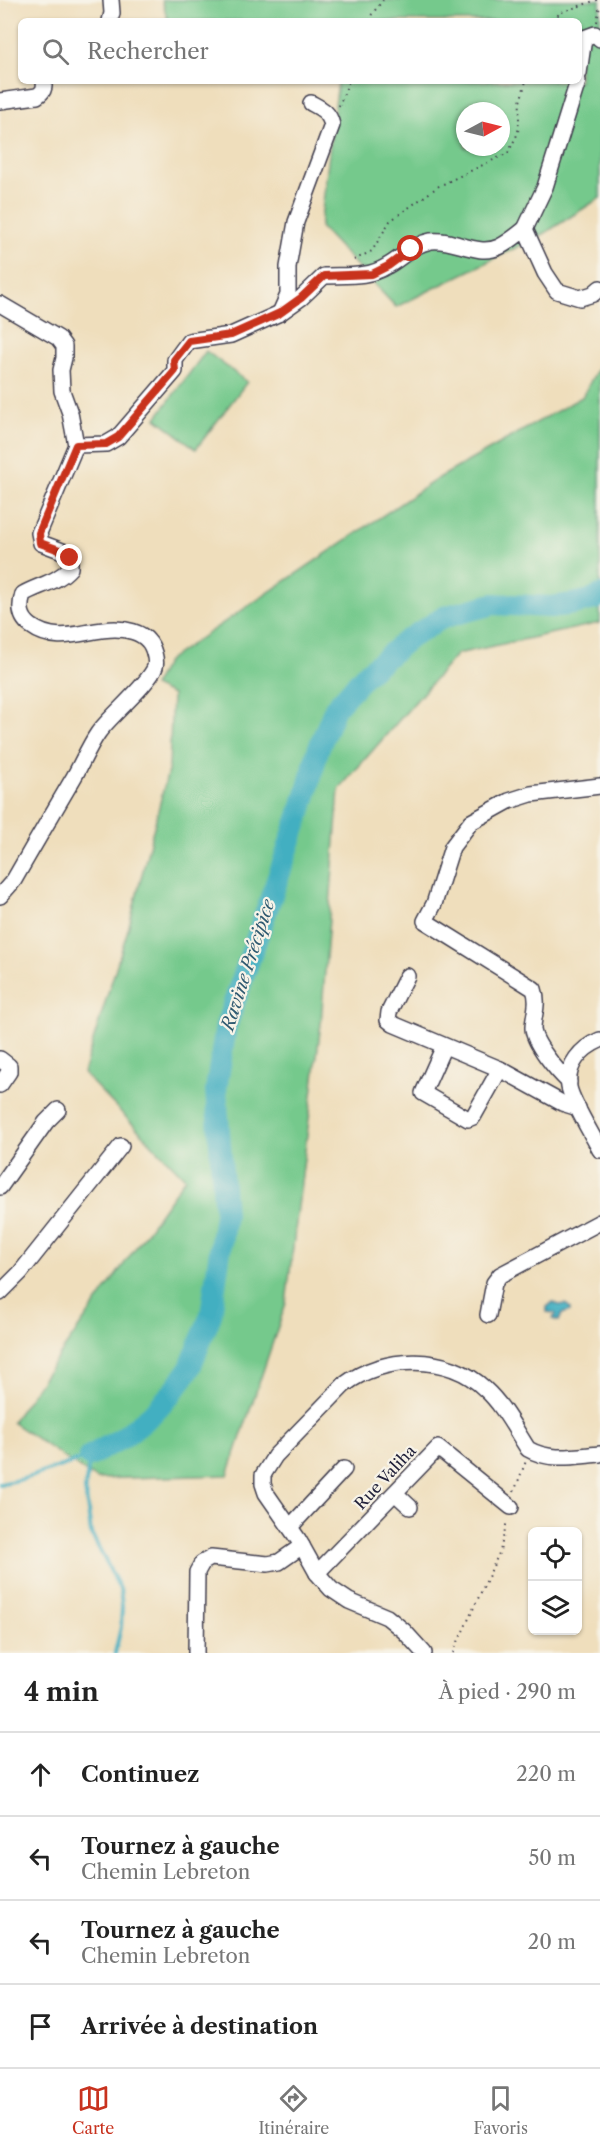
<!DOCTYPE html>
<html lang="fr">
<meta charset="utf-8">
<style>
body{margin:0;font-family:"Libre Caslon Text",serif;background:#f6f6f6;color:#222}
.controls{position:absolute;right:18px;bottom:18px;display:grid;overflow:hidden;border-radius:9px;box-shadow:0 2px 4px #0004}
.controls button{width:54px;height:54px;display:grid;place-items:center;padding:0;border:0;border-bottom:2px solid #e0e0e0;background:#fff;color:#222;font:30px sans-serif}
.compass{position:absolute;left:456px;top:102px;width:54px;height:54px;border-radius:50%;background:#fff;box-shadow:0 2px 4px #0004;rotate:83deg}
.stop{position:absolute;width:18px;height:18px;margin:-14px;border:4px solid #c8321e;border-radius:50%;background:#fff}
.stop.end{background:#c8321e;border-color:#fff;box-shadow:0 2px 6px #0008}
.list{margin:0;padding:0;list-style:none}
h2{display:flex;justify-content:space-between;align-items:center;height:78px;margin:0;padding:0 24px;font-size:26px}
h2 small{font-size:20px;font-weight:400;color:#767676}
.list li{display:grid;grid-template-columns:39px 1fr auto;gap:18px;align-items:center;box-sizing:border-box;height:84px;padding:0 24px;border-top:2px solid #e0e0e0}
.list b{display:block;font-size:22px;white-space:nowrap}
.list p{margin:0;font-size:20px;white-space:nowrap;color:#767676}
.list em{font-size:20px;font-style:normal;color:#767676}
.icon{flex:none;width:33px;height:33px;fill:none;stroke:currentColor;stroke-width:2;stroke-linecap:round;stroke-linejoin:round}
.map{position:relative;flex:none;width:600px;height:1653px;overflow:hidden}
.search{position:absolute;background:#fff;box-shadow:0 2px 4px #0004;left:18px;right:18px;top:18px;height:66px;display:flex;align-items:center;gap:15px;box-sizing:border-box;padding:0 21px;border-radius:9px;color:#767676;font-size:22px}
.sheet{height:414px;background:#fff}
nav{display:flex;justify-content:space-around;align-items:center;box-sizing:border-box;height:84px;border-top:2px solid #e0e0e0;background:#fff;font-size:16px;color:#767676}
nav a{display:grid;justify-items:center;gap:3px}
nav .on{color:#c8321e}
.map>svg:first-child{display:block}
</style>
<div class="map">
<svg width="600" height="1653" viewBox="0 0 600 1653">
<rect width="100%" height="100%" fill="#f7f3e8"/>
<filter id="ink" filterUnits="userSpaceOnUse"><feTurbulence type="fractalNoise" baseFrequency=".0167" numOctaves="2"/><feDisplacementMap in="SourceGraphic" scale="12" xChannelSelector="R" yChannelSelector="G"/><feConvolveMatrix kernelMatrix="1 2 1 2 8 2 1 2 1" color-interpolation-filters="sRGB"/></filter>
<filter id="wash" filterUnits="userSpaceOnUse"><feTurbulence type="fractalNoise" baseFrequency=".008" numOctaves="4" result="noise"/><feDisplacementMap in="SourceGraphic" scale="24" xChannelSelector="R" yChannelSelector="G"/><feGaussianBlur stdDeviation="1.35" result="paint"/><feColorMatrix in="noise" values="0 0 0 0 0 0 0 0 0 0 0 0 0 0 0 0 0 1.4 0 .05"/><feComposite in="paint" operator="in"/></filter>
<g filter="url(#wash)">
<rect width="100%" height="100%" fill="#efdebc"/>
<g fill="#74c98c" stroke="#4b7664" stroke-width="1.5" fill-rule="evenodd">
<path d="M 162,0 L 600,0 L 600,198 L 542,235 L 396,307 L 320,227 L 338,81 L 579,81 L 579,21 L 168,21 ZM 465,111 L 501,111 L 501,147 L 465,147 Z"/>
<polygon points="206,351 247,382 196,449 156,418"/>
<polygon points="600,364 600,623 457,654 339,789 321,1023 286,1303 228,1475 96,1479 12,1422 185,1178 83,1073 129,926 169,767 172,695 153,686 168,660 437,479 582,397"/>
</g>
<polygon fill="#43afc1" stroke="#32687e" stroke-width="1.5" points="553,1302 559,1305 566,1304 570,1308 570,1311 562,1314 559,1321 552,1319 556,1315 555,1313 547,1312 547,1307"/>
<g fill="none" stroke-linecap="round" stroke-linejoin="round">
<polyline stroke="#43afc1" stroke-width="4" points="0,1484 27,1478 90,1456 85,1489 91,1533 120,1589 122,1607 121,1627 115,1653"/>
<polyline stroke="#43afc1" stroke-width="22" points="90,1456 122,1438 151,1415 171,1394 189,1370 211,1315 225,1214 216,1090 226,1026 281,869 306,795 318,750 335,708 365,675 407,640 444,617 493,604 551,607 573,604 595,599 600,595"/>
</g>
</g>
<g filter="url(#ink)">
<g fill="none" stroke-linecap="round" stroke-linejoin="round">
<defs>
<g id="minor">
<polyline points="110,21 112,13 111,0"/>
<polyline points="579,73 584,38 595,34 600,39"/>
<path d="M 0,101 L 37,96 C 43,92 45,89 44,81"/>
<polyline points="525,229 545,187 578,81"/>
<path d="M 0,304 L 58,338 L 64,346 L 64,358 L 61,370 L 62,391 L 70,413 L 76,445 L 39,533 L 41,543 L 65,552 L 70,558 L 70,568 C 58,582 39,585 23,594 C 19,607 20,618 31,626 C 58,646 86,629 115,629 C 126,629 141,632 148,641 C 153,646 157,660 155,667 C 149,684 110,716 98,733 C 89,746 82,763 74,777 C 54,811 34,845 14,880 L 0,896"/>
<path d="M 280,313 L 288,295 L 288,267 L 296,222 L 332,125 C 329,112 322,109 311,103"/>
<path d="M 76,445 L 106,444 L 118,437 L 175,371 L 175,360 L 189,341 L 231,335 L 280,313 L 301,298 L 324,276 C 346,275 368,278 387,266 C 402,258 413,244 431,241 C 454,238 477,257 499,247 C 508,243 517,235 525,229 L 545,273 L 557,291 L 580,298 L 593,294 L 600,288"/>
<polyline points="407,976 389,1012 388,1020 393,1024 500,1069 562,1103 578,1108"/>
<path d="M 600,1040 C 581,1048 566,1065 569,1087 C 571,1100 593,1136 600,1150"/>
<polyline points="444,1046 423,1093 468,1119 473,1117 500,1069"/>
<polyline points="0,1059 9,1066 9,1072 0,1085"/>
<path d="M 569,1082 C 558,1072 532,1042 533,1027 C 534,1013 539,1003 534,989 L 425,921 L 434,904 L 452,847 L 471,822 L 509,801 L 531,794 L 600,786"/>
<polyline points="0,1187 46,1122 58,1110"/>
<polyline points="0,1293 20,1273 121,1146"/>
<polyline points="488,1315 494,1283 500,1275 600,1222"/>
<polyline points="395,1493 410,1507"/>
<polyline points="290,1527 344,1469"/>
<polyline points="317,1573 438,1448 511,1507"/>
<polyline points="196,1653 197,1572 202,1563 211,1558 268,1564 279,1562 302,1546"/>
<path d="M 424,1653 L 404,1631 L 387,1617 L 349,1601 L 331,1589 L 317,1573 L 298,1539 L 266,1493 L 263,1484 L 263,1475 L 275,1456 L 344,1385 C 383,1355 448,1353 485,1389 C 503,1405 515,1429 528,1449 C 550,1462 576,1456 600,1454"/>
</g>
</defs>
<use href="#minor" stroke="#413e4e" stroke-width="18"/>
<g stroke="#413e4e" stroke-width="2" stroke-dasharray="1.5 4.5" stroke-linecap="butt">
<polyline points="370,21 372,14 383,0"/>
<polyline points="555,21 559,13 597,0"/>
<polyline points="597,22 600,5"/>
<polyline points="339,106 349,81"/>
<polyline points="354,260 372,251 390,221 439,186 508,153 518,133 520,102 526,81"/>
<polyline points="514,1492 526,1461"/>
<polyline points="453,1653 500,1551 507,1521"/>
</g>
<use href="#minor" stroke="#fff" stroke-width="15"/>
</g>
</g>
<g fill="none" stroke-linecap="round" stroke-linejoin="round" filter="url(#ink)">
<polyline stroke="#c8321e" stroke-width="8" points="70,558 65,552 40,543 39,533 76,445 106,444 118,437 175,371 174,360 189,341 231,335 280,313 301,298 324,276 372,274 388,266 411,249"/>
</g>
<g text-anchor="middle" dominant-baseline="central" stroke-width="4.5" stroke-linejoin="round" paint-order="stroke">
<g font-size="16" fill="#22223b" stroke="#f7f3e8">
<text transform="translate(385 1477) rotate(-47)">Rue Valiha</text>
</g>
<g font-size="18" font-style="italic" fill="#2f5a71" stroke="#f7f3e8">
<text transform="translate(248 965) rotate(-72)">Ravine Précipice</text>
</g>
</g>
</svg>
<div class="controls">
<button><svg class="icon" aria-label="locate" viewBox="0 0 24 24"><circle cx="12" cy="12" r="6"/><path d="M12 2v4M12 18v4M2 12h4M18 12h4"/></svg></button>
<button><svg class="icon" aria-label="layers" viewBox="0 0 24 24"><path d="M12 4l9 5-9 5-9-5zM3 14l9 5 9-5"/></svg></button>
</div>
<svg class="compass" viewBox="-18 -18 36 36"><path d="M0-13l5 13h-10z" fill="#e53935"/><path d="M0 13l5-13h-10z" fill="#767676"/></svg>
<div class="stop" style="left:411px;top:249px"></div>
<div class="stop end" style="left:70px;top:558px"></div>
<div class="search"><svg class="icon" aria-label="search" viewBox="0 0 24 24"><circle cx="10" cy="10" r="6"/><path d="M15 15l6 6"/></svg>Rechercher</div>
</div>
<section class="sheet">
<h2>4 min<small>À pied · 290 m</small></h2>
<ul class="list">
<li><svg class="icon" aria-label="ahead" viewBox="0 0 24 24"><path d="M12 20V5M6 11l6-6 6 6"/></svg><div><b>Continuez</b></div><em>220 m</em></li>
<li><svg class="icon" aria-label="left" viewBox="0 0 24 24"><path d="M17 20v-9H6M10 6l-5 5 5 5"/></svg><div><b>Tournez à gauche</b><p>Chemin Lebreton</p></div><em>50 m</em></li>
<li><svg class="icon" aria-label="left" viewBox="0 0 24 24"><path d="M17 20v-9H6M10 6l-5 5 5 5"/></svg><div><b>Tournez à gauche</b><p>Chemin Lebreton</p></div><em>20 m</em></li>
<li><svg class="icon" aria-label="arrive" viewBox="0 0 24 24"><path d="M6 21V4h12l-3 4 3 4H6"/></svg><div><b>Arrivée à destination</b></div></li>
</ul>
</section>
<nav>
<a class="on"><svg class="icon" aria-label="map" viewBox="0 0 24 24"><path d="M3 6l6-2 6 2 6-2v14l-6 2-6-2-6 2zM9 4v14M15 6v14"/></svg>Carte</a>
<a><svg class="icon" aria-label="directions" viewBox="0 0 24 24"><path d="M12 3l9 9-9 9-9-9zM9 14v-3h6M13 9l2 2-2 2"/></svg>Itinéraire</a>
<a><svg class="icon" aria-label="saved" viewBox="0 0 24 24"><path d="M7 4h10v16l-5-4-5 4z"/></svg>Favoris</a>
</nav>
